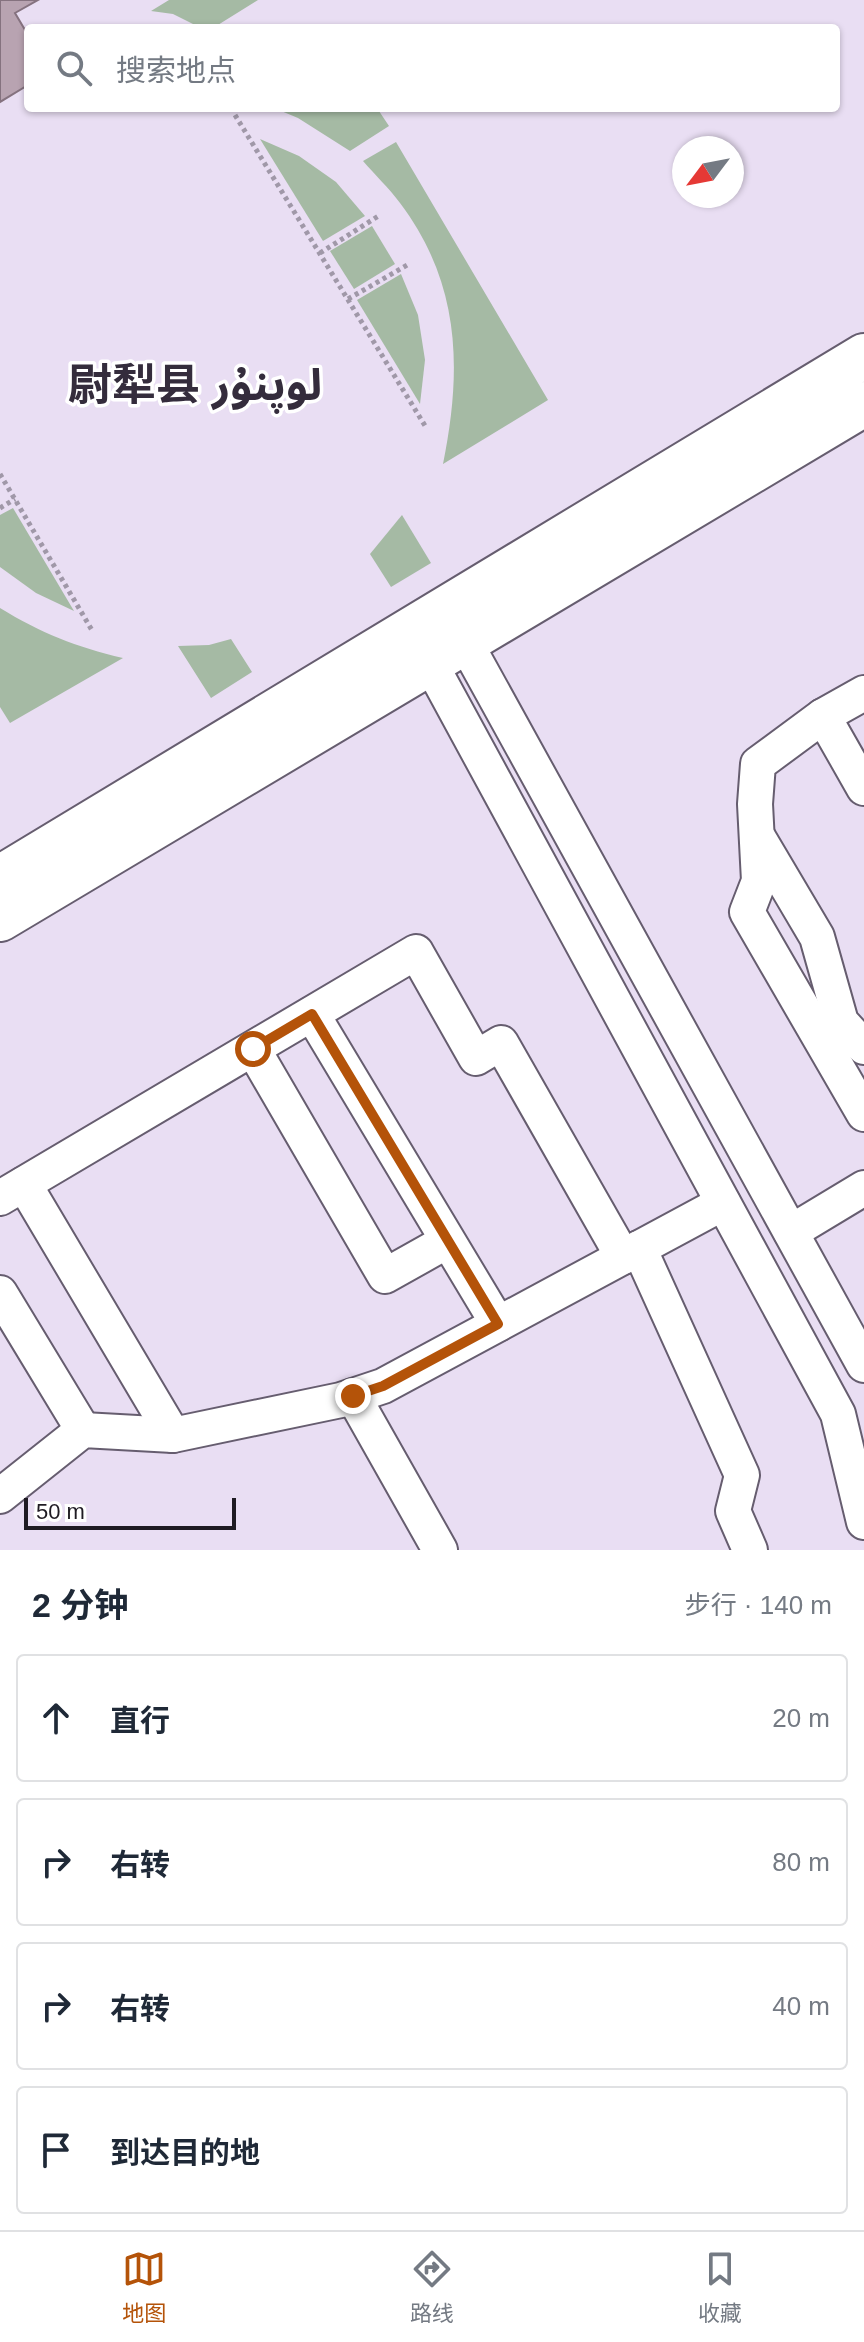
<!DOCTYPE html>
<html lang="zh">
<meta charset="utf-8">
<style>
body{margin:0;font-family:Arial,"Noto Sans Arabic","Noto Sans SC",sans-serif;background:#f6f6f7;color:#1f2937}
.compass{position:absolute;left:672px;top:136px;width:72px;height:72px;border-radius:50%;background:#fff;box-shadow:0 2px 6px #0004;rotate:238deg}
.scale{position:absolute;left:24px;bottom:20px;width:212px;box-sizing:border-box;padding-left:8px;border:4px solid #1f1b23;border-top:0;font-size:22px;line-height:28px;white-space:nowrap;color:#1f1b23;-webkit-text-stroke:6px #fff;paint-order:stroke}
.stop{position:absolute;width:24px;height:24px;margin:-18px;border:6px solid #b45309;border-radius:50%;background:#fff}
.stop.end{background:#b45309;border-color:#fff;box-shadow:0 2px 8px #0008}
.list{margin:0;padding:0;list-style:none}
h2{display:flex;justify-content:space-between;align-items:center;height:104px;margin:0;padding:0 32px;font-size:34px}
h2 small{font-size:26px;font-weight:400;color:#747a83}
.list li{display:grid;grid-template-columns:52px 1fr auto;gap:24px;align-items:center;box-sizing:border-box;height:128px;margin:0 16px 16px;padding:0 16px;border:2px solid #e0e1e3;border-radius:8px}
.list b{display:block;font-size:30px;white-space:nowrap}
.list em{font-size:26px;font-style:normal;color:#747a83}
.icon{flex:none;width:44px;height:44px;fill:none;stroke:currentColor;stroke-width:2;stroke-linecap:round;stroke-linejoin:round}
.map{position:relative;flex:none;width:864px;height:1550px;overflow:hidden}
.search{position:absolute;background:#fff;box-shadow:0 2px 6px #0004;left:24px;right:24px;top:24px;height:88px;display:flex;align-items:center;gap:20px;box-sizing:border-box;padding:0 28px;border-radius:8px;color:#747a83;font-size:30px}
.sheet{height:680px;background:#fff}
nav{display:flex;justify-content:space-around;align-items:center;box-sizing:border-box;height:112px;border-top:2px solid #e0e1e3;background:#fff;font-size:22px;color:#747a83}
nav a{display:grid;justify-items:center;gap:4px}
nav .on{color:#b45309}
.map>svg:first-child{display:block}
</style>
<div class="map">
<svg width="864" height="1550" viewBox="0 0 864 1550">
<rect width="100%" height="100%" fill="#e9def3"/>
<g fill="#a5baa4">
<polygon points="169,0 258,0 213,28 201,28 173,14 151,11"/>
<polygon points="274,108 377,108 389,126 350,151 298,118"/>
<polygon points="260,139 299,156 336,182 365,216 323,241"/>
<path d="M 396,142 L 548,400 L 443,464 C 462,370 461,284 400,203 C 389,188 375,175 363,161 Z"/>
<polygon points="372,226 395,264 354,289 330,251"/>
<polygon points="401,274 418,315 425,360 420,404 357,300"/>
<polygon points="13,508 74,611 36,593 0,567 0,515"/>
<polygon points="402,515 431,563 391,587 370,554"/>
<path d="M 0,608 C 41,633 76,647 123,658 L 10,723 L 0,707 Z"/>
<polygon points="231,639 252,672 211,698 178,646 209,645"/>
</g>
<polygon fill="#b8a3b1" stroke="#85727f" stroke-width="2" points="0,0 38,0 15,13 28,35 28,85 0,102"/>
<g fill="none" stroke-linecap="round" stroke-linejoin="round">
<defs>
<g id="minor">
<polyline points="465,642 864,1365"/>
<polyline points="430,663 838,1414 864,1522"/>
<polyline points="823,716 864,693"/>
<polyline points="864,788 823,716 758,764 755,804 759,881 747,912 864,1114"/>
<polyline points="759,839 817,937 841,1022 864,1047"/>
<polyline points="312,1014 498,1324"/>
<polyline points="253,1049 385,1276 442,1244"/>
<polyline points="24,1184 173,1435"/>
<polyline points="0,1198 416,952 476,1058 501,1043 623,1257"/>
<polyline points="791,1232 864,1188"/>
<polyline points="639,1248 742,1475 733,1511 750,1550"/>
<polyline points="0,1293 83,1430"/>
<polyline points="353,1396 440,1550"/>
<polyline points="0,1496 83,1430 173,1435 341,1400 383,1386 723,1203"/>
</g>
<g id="highway">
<polyline points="0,878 864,356"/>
<polyline points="0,919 864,404"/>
</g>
</defs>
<use href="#minor" stroke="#665d6f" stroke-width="38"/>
<use href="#highway" stroke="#665d6f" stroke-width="48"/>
<g stroke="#a098a8" stroke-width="5" stroke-dasharray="4 4" stroke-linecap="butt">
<polyline points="235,115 427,429"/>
<polyline points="320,253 380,215"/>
<polyline points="348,299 409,264"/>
<polyline points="0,474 93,632"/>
<polyline points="0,508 15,499"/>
</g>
<use href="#minor" stroke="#fff" stroke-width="34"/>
<use href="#highway" stroke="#fff" stroke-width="44"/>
</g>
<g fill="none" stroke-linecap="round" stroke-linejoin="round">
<polyline stroke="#b45309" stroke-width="10" points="253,1049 312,1014 498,1324 383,1386 353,1396"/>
</g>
<g text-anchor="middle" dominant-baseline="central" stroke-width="7" stroke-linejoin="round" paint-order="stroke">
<g font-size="44" font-weight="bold" fill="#342c3c" stroke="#fff">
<text x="195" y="384">尉犁县 لوپنۇر</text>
</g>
</g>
</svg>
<svg class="compass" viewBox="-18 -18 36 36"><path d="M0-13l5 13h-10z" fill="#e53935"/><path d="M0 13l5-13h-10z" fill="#747a83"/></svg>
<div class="scale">50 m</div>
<div class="stop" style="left:253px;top:1049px"></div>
<div class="stop end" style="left:353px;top:1396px"></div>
<div class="search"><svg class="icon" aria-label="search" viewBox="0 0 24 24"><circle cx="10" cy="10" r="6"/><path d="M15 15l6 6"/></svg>搜索地点</div>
</div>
<section class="sheet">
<h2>2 分钟<small>步行 · 140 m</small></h2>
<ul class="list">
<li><svg class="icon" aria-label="ahead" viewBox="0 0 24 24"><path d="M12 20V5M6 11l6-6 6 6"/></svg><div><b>直行</b></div><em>20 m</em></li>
<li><svg class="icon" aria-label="right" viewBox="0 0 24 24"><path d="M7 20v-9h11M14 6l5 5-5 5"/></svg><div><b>右转</b></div><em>80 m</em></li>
<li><svg class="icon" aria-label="right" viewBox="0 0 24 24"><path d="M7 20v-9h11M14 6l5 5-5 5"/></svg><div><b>右转</b></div><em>40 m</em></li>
<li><svg class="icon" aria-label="arrive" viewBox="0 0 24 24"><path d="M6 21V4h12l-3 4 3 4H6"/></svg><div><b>到达目的地</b></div></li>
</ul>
</section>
<nav>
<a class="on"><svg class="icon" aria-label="map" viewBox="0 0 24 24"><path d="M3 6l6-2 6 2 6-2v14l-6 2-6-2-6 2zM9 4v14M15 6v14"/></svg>地图</a>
<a><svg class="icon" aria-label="directions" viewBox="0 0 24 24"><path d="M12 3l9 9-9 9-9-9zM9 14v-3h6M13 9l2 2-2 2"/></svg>路线</a>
<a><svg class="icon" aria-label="saved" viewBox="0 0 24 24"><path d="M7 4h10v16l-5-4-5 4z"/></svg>收藏</a>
</nav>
